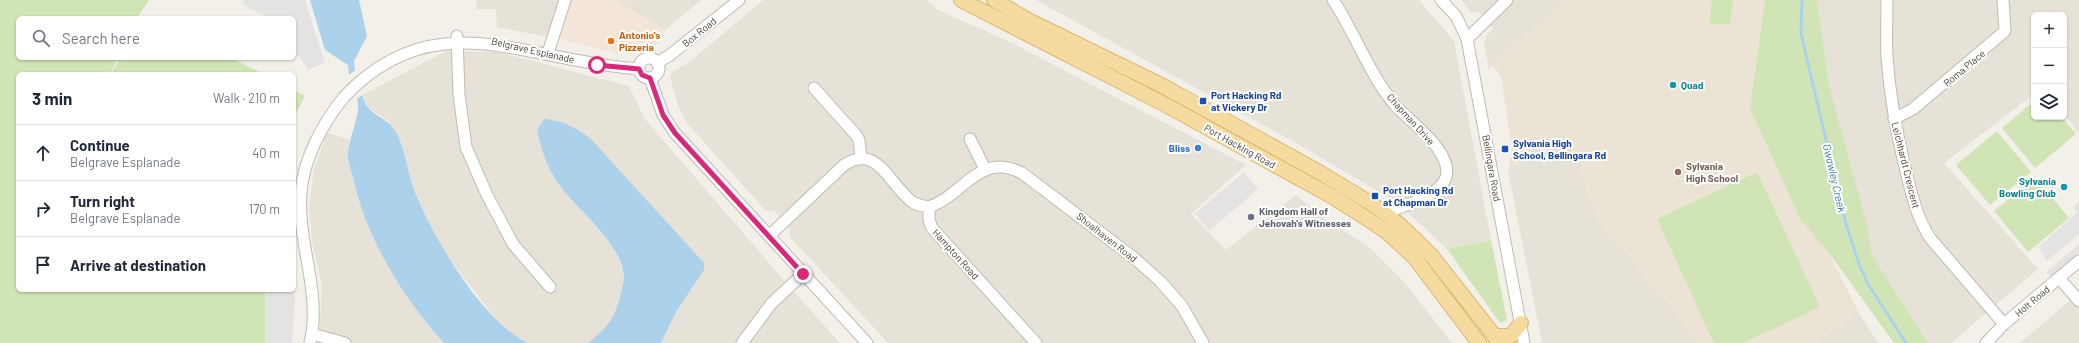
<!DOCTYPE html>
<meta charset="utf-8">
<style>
body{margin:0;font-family:Barlow,sans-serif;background:#f6f6f7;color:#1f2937}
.controls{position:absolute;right:12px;top:12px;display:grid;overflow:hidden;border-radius:6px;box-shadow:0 1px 3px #0004}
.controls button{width:36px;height:36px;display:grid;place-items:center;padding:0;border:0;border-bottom:1px solid #e0e1e3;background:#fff;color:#1f2937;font:20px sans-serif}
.stop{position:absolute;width:12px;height:12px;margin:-9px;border:3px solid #db2777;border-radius:50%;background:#fff}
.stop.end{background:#db2777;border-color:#fff;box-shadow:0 1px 4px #0008}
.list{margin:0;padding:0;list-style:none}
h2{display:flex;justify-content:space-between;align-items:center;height:52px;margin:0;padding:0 16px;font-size:17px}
h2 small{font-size:13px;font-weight:400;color:#747a83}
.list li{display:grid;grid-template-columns:26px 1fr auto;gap:12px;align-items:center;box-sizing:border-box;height:56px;padding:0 16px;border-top:1px solid #e0e1e3}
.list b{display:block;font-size:15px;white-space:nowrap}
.list p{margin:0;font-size:13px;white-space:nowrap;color:#747a83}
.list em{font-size:13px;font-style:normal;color:#747a83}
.icon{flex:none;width:22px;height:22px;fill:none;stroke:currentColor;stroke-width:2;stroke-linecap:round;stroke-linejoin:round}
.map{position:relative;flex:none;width:2079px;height:343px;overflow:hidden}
.search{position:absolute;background:#fff;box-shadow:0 1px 3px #0004;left:16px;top:16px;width:280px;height:44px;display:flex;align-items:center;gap:10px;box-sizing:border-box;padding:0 14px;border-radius:6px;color:#747a83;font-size:15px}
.panel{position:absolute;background:#fff;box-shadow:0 1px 3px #0004;left:16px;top:72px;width:280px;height:220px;border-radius:6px}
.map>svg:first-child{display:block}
</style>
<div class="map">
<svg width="2079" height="343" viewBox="0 0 2079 343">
<rect width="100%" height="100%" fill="#f3f0e9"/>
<g fill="#e7e2d8">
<polygon points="477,0 573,0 558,39 497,27 496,9 476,9"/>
<polygon points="615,0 701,0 665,30"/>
<polygon points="763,0 926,0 938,10 1008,41 1246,165 1191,214 1226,250 1296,195 1324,218 1370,248 1405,283 1452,343 888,343 790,237 790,229 774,211 766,211 686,122 678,106 670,77 672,72 692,60"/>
<polygon points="1036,0 1419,0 1454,41 1491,240 1447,249 1396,202 1296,143"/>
<polygon points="1461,0 1571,0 1489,69 1484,44 1487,35 1493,29 1479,12 1471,12"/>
<polygon points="1817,0 2079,0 2079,134 2064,114 2064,15 2034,15 2034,94 1944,163 2038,269 1951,343 1928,343 1872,255 1868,228 1829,85"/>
<polygon points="446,51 498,52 629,86 644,118 795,293 840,343 661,343 676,312 704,270 541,146 558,183 615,249 623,269 623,284 617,309 606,329 588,343 528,343 519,339 496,319 448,257 429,224 415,191 397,134 388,121 368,107 362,95"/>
<polygon points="1555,131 1584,166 1598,217 1702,343 1542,343 1508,171"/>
<polygon points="327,133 349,139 348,159 358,199 381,252 406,294 430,328 444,343 319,343 322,285 312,242 309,207 314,169"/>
<polygon points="2079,293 2079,343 2020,343"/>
<polygon points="1858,311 1878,343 1814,343"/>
</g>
<polygon fill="#f3e6d7" points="573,0 615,0 665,30 656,45 618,54 558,39"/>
<polygon fill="#ebe4d5" points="1571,0 1765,0 1750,108 1800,219 1829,253 1858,311 1814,343 1702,343 1598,217 1578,172 1584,165 1555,131 1508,171 1512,148 1501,76 1493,66"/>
<g fill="#d0e4b6">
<polygon points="0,0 149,0 137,18 18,18 18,58 118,58 110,74 18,74 18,290 268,290 265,292 265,343 0,343"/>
<polygon points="1712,0 1733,0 1730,25 1709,23"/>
<polygon points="1765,0 1817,0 1829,85 1868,228 1872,255 1928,343 1894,343 1829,253 1800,219 1750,108"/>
<polygon points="120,58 232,58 263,74 111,74"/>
<polygon points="294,90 305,96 294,117"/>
<polygon points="2034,101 2034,117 2062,117 2076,134 2035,168 2002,128"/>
<polygon points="1997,131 2031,172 1990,205 1956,165"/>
<polygon points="1757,172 1820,307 1743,343 1714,343 1657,219"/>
<polygon points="2035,177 2069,218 2028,252 1994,211"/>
<polygon points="1491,240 1507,320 1500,323 1447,249"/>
</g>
<g fill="#e5e3e1">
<polygon points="244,0 305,0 325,63 308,70 300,57 294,54 294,18 268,18 242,4"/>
<polygon points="1244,172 1258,189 1209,231 1195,214"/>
<polygon points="2079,201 2079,234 2047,261 2038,247 2077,213 2073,207"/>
<polygon points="2079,244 2079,254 2052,278 2046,272"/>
<polygon points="294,289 295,298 292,343 265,343 265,292 268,290"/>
</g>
<g fill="#abd2ea">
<polygon points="310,0 359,0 367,36 354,61 355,70 349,75 348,65 325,50"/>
<path d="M 362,95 C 363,98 365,103 367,106 C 375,117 390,119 397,134 C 406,153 408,174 415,192 C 434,239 482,321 528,343 L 444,343 C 403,298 368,241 354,182 C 352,174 349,166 348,158 C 347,138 362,115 357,99 Z"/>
<path d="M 544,119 C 562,120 577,128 591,139 L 704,263 L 704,270 L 676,312 L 661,343 L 588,343 C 606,329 614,320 620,297 C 622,288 625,279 623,270 C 619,243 575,207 558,183 C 547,167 541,149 537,130 Z"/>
</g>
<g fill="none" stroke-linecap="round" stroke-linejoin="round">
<polyline stroke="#abd2ea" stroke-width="3" points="1802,0 1801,34 1846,224 1859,264 1868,284 1906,343"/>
<defs>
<g id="minor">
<path d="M 1333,0 C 1355,33 1369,74 1395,105 C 1410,122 1453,151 1446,177 C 1440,197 1402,206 1385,213"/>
<polyline points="1441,0 1456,16 1467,39 1524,343"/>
<path d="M 1887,0 C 1887,19 1886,39 1887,58 C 1890,95 1896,131 1905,167 C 1911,192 1916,216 1930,238 L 2004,324"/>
<polyline points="457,36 459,94 466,147 487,195 513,244 550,287"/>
<polyline points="1467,39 1507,0"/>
<polyline points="548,53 565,0"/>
<circle cx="649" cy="68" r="10"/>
<polyline points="657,63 670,55 739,0"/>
<polyline points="650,78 663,115 675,133 867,343"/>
<polyline points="814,88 856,135 859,140 861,158"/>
<polyline points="1894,119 1913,109 2005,31 2003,0"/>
<polyline points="970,139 985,169"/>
<path d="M 929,207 C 964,195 979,151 1022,173 L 1134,258 L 1160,281 L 1182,306 L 1203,343"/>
<path d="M 769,236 L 844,165 C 879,142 890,188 914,203 C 918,205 923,206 929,207 L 929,220 L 932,228 L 1036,343"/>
<polyline points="2059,278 2079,301"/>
<polyline points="312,334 345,343"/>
<path d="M 310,343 C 322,293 297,243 301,193 C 303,159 323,123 344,97 C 435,0 527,62 639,69"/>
<polyline points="742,343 771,304 803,274"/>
<polyline points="1986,343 2004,324 2079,261"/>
</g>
<g id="major">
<polyline points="961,0 1166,105 1333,197 1369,220 1388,233 1414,257 1479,343"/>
<polyline points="994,0 1028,20 1163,86 1319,172 1372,204 1399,224 1431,255 1500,343"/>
<polyline points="1494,336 1511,336 1521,323"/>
</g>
</defs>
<use href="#minor" stroke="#c1bab0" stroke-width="13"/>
<use href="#major" stroke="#dab771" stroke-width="16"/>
<use href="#minor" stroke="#fff" stroke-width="11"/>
<use href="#major" stroke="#f6dba0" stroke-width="14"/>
</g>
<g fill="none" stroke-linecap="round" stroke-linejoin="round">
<polyline stroke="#db2777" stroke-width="5" points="597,65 639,69 642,75 650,78 663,115 675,133 803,274"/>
</g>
<circle fill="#e8710a" stroke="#fff" stroke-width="1.5" cx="611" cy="41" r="4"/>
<g fill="#0f9aa8" stroke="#fff" stroke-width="1.5">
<circle cx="1673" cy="85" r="4"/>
<circle cx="2064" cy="187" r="4"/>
</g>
<g fill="#1a4fb4" stroke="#fff" stroke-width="1.5">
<rect x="1199" y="97" width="8" height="8" rx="2"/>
<rect x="1501" y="145" width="8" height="8" rx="2"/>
<rect x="1371" y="192" width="8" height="8" rx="2"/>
</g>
<circle fill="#3f7fe0" stroke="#fff" stroke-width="1.5" cx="1198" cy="148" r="4"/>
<circle fill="#8d6e63" stroke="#fff" stroke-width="1.5" cx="1678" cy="172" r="4"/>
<circle fill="#6b7280" stroke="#fff" stroke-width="1.5" cx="1251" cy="217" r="4"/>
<g text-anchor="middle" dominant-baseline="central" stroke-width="4" stroke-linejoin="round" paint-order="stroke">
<g font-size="10" fill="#464038" stroke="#fff">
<text transform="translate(699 32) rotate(-39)">Box Road</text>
<text transform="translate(533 50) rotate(13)">Belgrave Esplanade</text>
<text transform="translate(1964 68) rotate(-40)">Roma Place</text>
<text transform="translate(1411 119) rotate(48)">Chapman Drive</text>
<text transform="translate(1240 146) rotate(29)">Port Hacking Road</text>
<text transform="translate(1906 165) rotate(76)">Leichhardt Crescent</text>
<text transform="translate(1492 168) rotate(80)">Bellingara Road</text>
<text transform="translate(1107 237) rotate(38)">Shoalhaven Road</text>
<text transform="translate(956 254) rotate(48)">Hampton Road</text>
<text transform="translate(2032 301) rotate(-40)">Holt Road</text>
</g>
<g font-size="10" font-weight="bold" fill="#c56008" stroke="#fff" text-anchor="start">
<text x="619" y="35">Antonio's<tspan x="619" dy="12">Pizzeria</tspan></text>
</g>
<g font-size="10" font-weight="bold" fill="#0d838f" stroke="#fff" text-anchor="start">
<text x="1681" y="85">Quad</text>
<text x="2056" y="181" text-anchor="end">Sylvania<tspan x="2056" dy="12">Bowling Club</tspan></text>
</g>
<g font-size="10" font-weight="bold" fill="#164399" stroke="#fff" text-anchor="start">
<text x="1211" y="95">Port Hacking Rd<tspan x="1211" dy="12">at Vickery Dr</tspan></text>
<text x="1513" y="143">Sylvania High<tspan x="1513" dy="12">School, Bellingara Rd</tspan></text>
<text x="1383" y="190">Port Hacking Rd<tspan x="1383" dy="12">at Chapman Dr</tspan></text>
</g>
<g font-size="10" font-weight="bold" fill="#366cbe" stroke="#fff" text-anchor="end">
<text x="1190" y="148">Bliss</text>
</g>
<g font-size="10" font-weight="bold" fill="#785e54" stroke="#fff" text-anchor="start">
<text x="1686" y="166">Sylvania<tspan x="1686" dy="12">High School</tspan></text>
</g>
<g font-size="10" font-weight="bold" fill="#5b616d" stroke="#fff" text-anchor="start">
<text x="1259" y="211">Kingdom Hall of<tspan x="1259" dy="12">Jehovah's Witnesses</tspan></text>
</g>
<g font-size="11" font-style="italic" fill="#3879a2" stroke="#fff">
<text transform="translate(1835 178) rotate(77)">Gwawley Creek</text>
</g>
</g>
</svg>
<div class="controls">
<button>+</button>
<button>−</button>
<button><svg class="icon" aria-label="layers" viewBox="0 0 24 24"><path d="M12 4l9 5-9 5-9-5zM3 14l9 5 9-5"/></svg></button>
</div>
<div class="stop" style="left:597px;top:65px"></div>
<div class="stop end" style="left:803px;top:274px"></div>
<div class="search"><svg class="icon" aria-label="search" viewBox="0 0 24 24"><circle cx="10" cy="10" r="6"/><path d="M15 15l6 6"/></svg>Search here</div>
<section class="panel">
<h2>3 min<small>Walk · 210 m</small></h2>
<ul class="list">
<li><svg class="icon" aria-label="ahead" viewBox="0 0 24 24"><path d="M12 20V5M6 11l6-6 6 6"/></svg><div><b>Continue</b><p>Belgrave Esplanade</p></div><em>40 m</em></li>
<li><svg class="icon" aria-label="right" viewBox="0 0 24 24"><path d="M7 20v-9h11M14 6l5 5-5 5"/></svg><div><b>Turn right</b><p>Belgrave Esplanade</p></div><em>170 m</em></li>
<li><svg class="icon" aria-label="arrive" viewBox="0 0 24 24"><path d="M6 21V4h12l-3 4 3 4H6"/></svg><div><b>Arrive at destination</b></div></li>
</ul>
</section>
</div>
